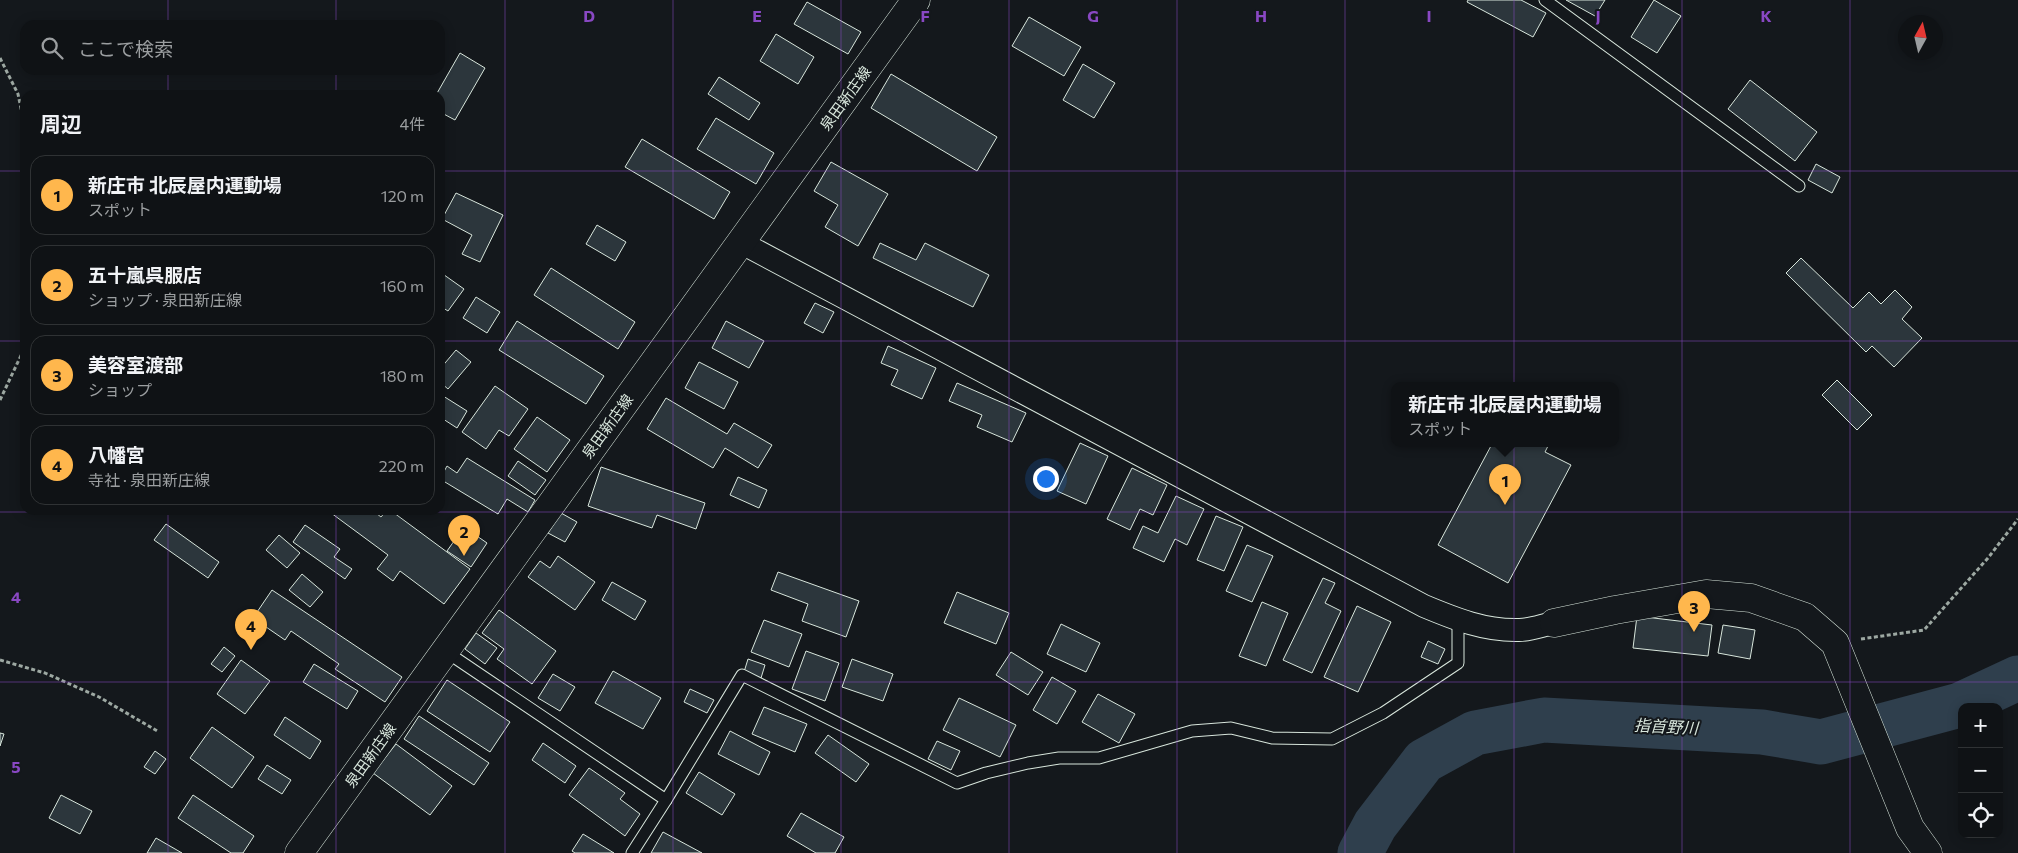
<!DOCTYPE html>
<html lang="ja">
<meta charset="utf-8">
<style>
body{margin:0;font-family:Commissioner,"Noto Sans JP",sans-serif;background:#1d2022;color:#f1f3f6}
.controls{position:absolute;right:15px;bottom:15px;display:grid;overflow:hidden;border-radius:10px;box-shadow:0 2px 12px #0003}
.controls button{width:45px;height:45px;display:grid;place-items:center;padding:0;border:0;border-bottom:1px solid #2f3234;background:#0f1215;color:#f1f3f6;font:25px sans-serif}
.compass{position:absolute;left:1898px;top:15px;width:45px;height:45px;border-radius:50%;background:#0f1215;box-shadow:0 2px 12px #0003;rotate:8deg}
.you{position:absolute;left:1045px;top:478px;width:18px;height:18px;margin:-12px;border:4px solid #fff;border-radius:50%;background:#1a73e8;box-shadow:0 0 0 8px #1a73e833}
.badge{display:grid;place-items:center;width:32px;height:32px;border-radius:50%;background:#ffb74d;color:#111;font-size:16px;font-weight:700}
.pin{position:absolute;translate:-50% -41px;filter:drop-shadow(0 1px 2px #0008)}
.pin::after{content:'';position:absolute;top:26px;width:18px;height:15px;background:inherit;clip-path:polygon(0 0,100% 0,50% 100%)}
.popup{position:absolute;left:1391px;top:382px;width:228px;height:65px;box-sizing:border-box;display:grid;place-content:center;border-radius:10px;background:#0f1215;filter:drop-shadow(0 1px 4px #0005);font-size:16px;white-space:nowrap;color:#9b9ea0}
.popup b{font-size:19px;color:#f1f3f6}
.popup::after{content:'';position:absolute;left:50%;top:100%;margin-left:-10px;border:10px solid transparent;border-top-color:#0f1215}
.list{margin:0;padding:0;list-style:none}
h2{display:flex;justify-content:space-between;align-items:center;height:65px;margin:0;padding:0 20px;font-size:21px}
h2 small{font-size:16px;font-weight:400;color:#9b9ea0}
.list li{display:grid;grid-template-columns:32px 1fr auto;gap:15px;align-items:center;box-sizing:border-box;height:80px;margin:0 10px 10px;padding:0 10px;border:1px solid #2f3234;border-radius:15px}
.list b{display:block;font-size:19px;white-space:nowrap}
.list p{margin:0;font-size:16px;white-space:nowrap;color:#9b9ea0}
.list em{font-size:16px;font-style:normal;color:#9b9ea0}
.icon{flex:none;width:28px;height:28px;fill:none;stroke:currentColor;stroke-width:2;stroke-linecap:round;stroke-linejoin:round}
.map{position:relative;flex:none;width:2018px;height:853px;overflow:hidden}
.search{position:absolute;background:#0f1215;box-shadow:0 2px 12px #0003;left:20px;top:20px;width:425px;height:55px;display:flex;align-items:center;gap:12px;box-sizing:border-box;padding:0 18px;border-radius:15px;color:#9b9ea0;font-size:19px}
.panel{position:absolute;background:#0f1215;box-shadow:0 2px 12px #0003;left:20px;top:90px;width:425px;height:425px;border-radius:15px}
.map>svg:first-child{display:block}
</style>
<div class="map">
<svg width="2018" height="853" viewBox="0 0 2018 853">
<rect width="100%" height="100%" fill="#14181c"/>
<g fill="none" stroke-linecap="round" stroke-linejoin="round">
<polyline stroke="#2f3f4d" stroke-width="45" points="1360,853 1375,825 1424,761 1475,733 1544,720 1762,732 1821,742 1960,705 2018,678"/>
</g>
<g fill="#2c363c" stroke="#d8e6dc">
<polygon points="1468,0 1521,0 1546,13 1533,37 1467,2"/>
<polygon points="1566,0 1605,0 1595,16"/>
<polygon points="1654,0 1681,16 1657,53 1631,37"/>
<polygon points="807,2 861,32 848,54 794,24"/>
<polygon points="1029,17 1081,47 1064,76 1012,46"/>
<polygon points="776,34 814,57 798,84 760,61"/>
<polygon points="460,53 485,68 455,120 440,112 440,95 436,95"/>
<polygon points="1083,64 1115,83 1094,118 1063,100"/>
<polygon points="891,74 997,137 977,171 871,108"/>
<polygon points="719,77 760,103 749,120 708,94"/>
<polygon points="1750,80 1817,132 1795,161 1728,109"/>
<polygon points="716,118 774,153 756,184 697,149"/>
<polygon points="642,139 730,192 714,219 625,167"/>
<polygon points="831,162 888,194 858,246 825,227 838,205 814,191"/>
<polygon points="1816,164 1840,177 1832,193 1808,180"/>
<polygon points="456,193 503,215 480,262 462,254 472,235 442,219"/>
<polygon points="597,225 626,242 615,261 586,244"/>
<polygon points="880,243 916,260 925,243 989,275 973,307 873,258"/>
<polygon points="1801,258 1853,308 1869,292 1881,304 1895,290 1912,307 1902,319 1922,338 1894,367 1872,346 1866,352 1786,273"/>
<polygon points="551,268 635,322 618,349 534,295"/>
<polygon points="440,272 464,289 448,311 440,306"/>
<polygon points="476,297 500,312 487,333 463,318"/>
<polygon points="815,303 834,312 823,333 804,323"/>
<polygon points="517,321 604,376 586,404 499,350"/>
<polygon points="726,321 764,341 749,368 712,348"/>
<polygon points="888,346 936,368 922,399 891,385 898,370 881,363"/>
<polygon points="456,350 471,362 448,389 440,382 440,369"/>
<polygon points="699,362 738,382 724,409 685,388"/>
<polygon points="1837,380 1872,415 1857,430 1822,395"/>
<polygon points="957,383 1026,413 1012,442 977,427 982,415 949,401"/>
<polygon points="495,386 528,409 509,436 499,430 486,449 462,432"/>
<polygon points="440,394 467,411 457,428 440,417"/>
<polygon points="666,398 727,434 734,423 772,445 758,468 725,448 713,468 647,429"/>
<polygon points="537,417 570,440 547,472 514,449"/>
<polygon points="1080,443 1108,456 1086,504 1057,491"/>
<polygon points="1492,444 1549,444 1545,452 1571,465 1508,583 1438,545"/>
<polygon points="467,458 535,500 528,512 507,499 498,514 440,479 447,466 457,473"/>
<polygon points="518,461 546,480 535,495 508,476"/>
<polygon points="601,467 705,503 696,529 657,515 652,528 588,506"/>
<polygon points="1132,468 1167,485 1153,515 1140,509 1130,530 1107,519"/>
<polygon points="738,477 767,490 759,508 730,495"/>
<polygon points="1176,496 1204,509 1187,545 1175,539 1164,562 1133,548 1143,526 1158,533"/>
<polygon points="327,510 372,510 381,517 387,510 390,510 470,569 444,604 400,571 393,581 377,569 388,555"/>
<polygon points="561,513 577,522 565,542 548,533"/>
<polygon points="1216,516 1243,527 1224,571 1197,560"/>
<polygon points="166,524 219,562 208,578 154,540"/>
<polygon points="305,525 340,549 334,557 352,569 345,579 293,542"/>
<polygon points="464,527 487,543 471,567 447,551"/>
<polygon points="279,535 300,553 287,568 266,550"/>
<polygon points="1247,545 1273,556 1252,602 1226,591"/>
<polygon points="558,556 595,582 575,610 528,577 540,561 550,568"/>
<polygon points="778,572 859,601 846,637 802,621 808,604 771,590"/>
<polygon points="302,574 323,592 310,607 289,590"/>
<polygon points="1323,578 1335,583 1325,603 1341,611 1312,673 1283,660"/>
<polygon points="612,582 646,601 635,620 602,600"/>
<polygon points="272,590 402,677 385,702 335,669 339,664 291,631 285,640 253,618"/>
<polygon points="957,592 1009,613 996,644 944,623"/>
<polygon points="1262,602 1288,613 1266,666 1239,656"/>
<polygon points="1357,606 1391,622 1358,692 1324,677"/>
<polygon points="499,610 556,651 532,684 497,659 504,649 482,633"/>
<polygon points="1637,616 1712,625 1708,656 1633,648"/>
<polygon points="764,620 802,634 789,667 751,652"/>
<polygon points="1061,624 1100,643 1086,672 1047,654"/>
<polygon points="1723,625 1755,630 1750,659 1718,653"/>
<polygon points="476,633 497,648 485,664 465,649"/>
<polygon points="1428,641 1445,649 1438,664 1421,657"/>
<polygon points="224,647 235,656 222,672 211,664"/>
<polygon points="806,651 839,663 825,701 792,689"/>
<polygon points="1011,652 1043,672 1028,695 996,675"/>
<polygon points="748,659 765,665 761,678 744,672"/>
<polygon points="852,659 893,674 883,701 842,687"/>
<polygon points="241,660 270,681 245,714 217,694"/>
<polygon points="314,664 358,691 347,709 303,682"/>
<polygon points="613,671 661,698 643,729 595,703"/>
<polygon points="553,674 575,687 560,711 538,698"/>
<polygon points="1052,677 1076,691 1057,724 1033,710"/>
<polygon points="447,680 510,722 490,752 427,711"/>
<polygon points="690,689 714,700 707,713 684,702"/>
<polygon points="1098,694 1135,714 1119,743 1082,722"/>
<polygon points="959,698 1016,725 1000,757 943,730"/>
<polygon points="764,707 807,724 795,752 752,734"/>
<polygon points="419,716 489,763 474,785 404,739"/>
<polygon points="285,717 321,741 310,759 274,735"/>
<polygon points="212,727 254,757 232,788 190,758"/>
<polygon points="730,731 770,752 759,775 718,754"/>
<polygon points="0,733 4,734 0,746"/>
<polygon points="828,735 869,764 856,782 815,753"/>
<polygon points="937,741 960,751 951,770 928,759"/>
<polygon points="543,743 576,766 565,783 532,760"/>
<polygon points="396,744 452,786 430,815 373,773"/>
<polygon points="155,751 166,759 155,774 144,767"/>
<polygon points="267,765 291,780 282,794 258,779"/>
<polygon points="589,768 625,793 620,799 640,814 625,836 569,795"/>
<polygon points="699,772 735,794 722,815 686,793"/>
<polygon points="61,795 92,811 80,834 49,818"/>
<polygon points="193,795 254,836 243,853 231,853 178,818"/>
<polygon points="801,813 844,837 835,853 816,853 787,836"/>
<polygon points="663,832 702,853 651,853"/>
<polygon points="583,834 614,853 575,853 572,851"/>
<polygon points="156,838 182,853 147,853"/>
</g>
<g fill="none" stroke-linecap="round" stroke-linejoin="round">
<defs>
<g id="service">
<polyline points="1545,0 1799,186"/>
<polyline points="445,651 666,800 742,675 957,783 986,773 1028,763 1059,758 1099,758 1192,731 1231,728 1272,738 1332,739 1383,713 1458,663 1458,621"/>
<polyline points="632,853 666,800"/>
</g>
<path id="minor" d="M 740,242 L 1424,606 C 1455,619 1485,631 1519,630 C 1531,630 1543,625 1554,623"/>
<polyline id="tertiary" points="1554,623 1615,610 1706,594 1751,598 1805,617 1835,643 1910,828 1928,853"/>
<polyline id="secondary" points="299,853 916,0"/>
</defs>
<use href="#service" stroke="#d8e6dc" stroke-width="13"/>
<use href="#minor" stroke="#d8e6dc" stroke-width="24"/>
<use href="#tertiary" stroke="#d8e6dc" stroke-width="29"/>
<use href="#secondary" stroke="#d8e6dc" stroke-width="29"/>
<g stroke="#9da8a2" stroke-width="3" stroke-dasharray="4 2.5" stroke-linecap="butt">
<polyline points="0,58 18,94 25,128"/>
<polyline points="0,400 25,347"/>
<polyline points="1861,639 1924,630 1988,558 2018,519"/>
<polyline points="0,660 45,673 99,697 159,732"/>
</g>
<use href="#service" stroke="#14181c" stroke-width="11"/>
<use href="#minor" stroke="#14181c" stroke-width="22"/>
<use href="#tertiary" stroke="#14181c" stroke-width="28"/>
<use href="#secondary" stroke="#14181c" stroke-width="28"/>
</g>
<path fill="none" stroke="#8948c3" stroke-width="1" stroke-opacity="0.55" d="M 168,0 L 168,25M 336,0 L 336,25M 505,0 L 505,853M 673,0 L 673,853M 841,0 L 841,853M 1009,0 L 1009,853M 1177,0 L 1177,853M 1345,0 L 1345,853M 1514,0 L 1514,853M 1682,0 L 1682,853M 1850,0 L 1850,853M 168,70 L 168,95M 336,70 L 336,95M 0,171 L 25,171M 440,171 L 2018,171M 0,341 L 25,341M 440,341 L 2018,341M 168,510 L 168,853M 336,510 L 336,853M 0,512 L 2018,512M 0,682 L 2018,682"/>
<g text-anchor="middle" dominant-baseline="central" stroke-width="4" stroke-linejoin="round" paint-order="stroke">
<g font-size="15" fill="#d8e6dc" stroke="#14181c">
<text transform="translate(845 98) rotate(-54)">泉田新庄線</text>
<text transform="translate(607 426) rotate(-54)">泉田新庄線</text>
<text transform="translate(370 755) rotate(-54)">泉田新庄線</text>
</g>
<g font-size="16" font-style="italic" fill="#d8e6dc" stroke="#14181c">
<text transform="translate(1666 726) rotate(3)">指首野川</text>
</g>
</g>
<g font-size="16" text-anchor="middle" font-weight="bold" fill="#8948c3" stroke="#14181c" stroke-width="4" stroke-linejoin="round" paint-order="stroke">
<text x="589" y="22">D</text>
<text x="757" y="22">E</text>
<text x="925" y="22">F</text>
<text x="1093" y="22">G</text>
<text x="1261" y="22">H</text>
<text x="1429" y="22">I</text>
<text x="1598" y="22">J</text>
<text x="1766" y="22">K</text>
<text x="16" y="603">4</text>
<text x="16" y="773">5</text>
</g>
</svg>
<div class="controls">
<button>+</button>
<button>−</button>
<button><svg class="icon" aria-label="locate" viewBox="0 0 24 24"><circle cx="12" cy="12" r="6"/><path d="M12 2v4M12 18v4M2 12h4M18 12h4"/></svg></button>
</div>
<svg class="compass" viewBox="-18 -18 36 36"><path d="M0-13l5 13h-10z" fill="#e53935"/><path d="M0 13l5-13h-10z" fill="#9b9ea0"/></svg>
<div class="you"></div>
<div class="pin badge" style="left:1505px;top:505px">1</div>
<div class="popup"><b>新庄市 北辰屋内運動場</b>スポット</div>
<div class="pin badge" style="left:464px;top:556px">2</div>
<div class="pin badge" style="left:1694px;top:632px">3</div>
<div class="pin badge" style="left:251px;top:650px">4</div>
<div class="search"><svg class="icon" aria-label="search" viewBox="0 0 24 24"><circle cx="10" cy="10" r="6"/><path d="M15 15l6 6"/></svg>ここで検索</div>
<section class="panel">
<h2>周辺<small>4件</small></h2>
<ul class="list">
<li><span class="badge">1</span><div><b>新庄市 北辰屋内運動場</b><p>スポット</p></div><em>120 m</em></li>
<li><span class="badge">2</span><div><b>五十嵐呉服店</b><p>ショップ · 泉田新庄線</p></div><em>160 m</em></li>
<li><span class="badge">3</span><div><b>美容室渡部</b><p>ショップ</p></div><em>180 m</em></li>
<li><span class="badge">4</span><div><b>八幡宮</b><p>寺社 · 泉田新庄線</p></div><em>220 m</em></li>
</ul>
</section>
</div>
